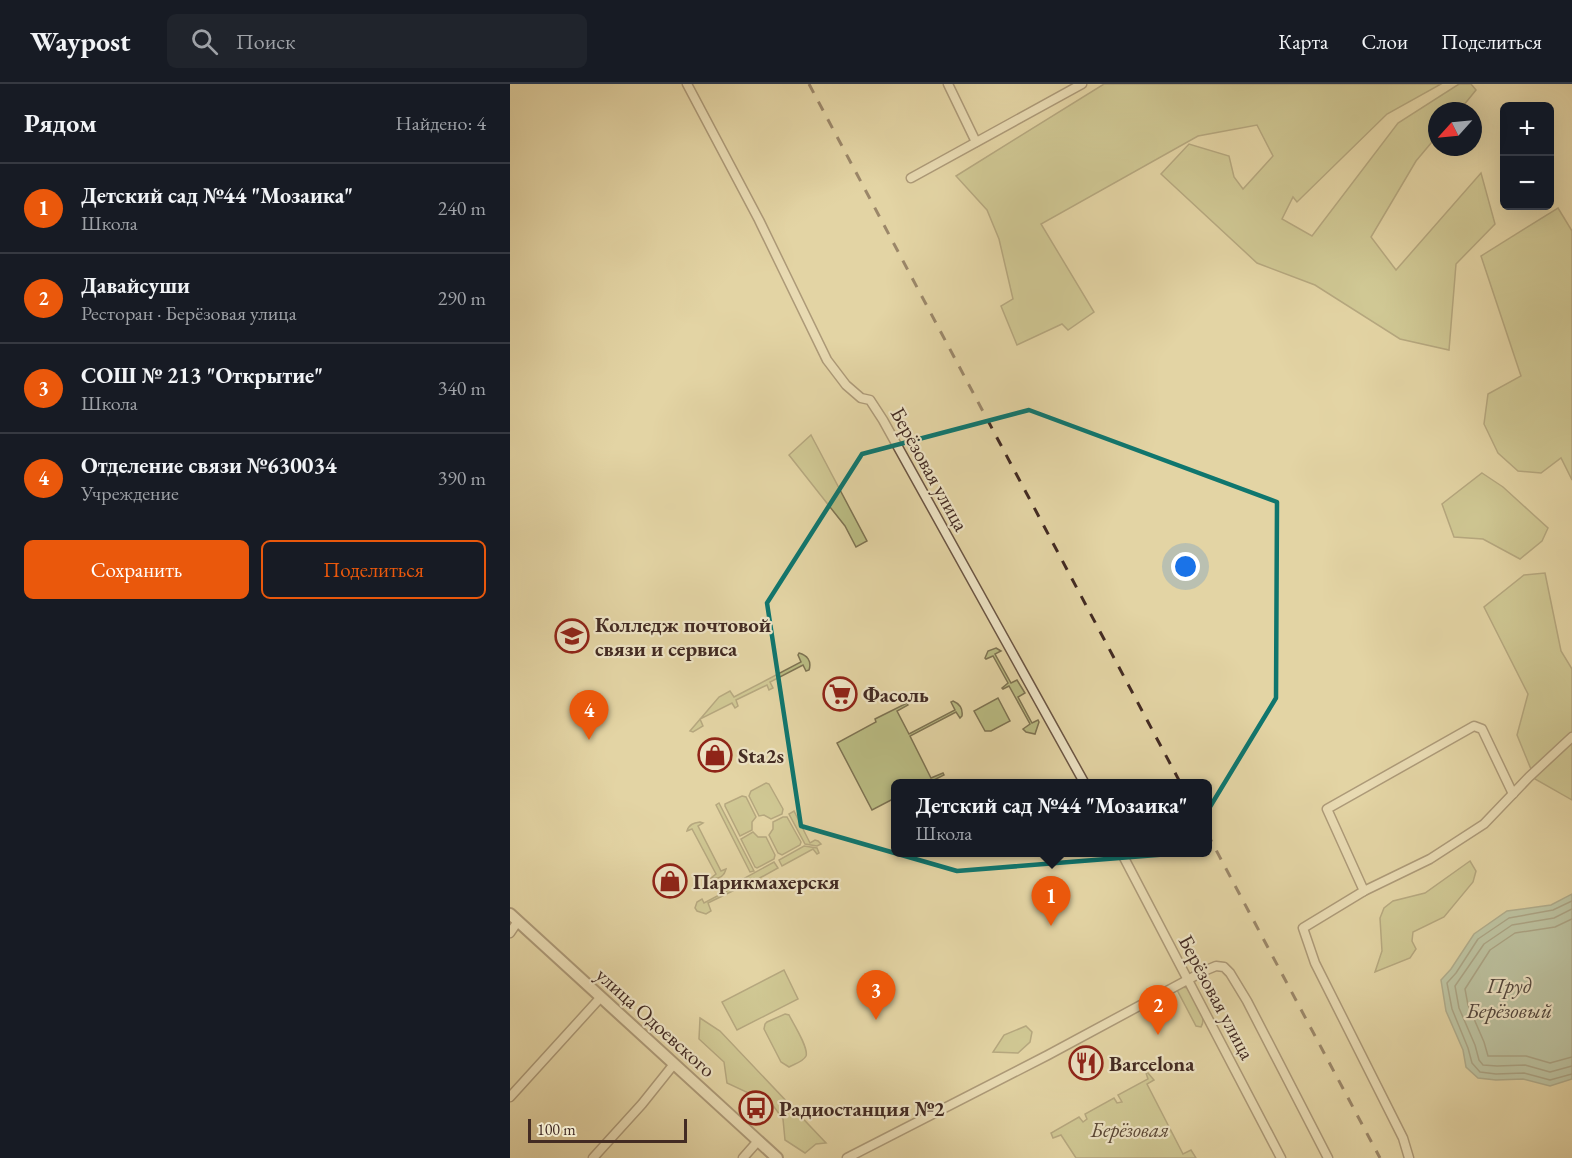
<!DOCTYPE html>
<html lang="ru">
<meta charset="utf-8">
<style>
body{margin:0;font-family:"EB Garamond",serif;background:#20242c;color:#f1f3f6}
.controls{position:absolute;right:18px;top:18px;display:grid;overflow:hidden;border-radius:9px;box-shadow:0 6px 24px #0002}
.controls button{width:54px;height:54px;display:grid;place-items:center;padding:0;border:0;border-bottom:2px solid #363941;background:#171b24;color:#f1f3f6;font:30px sans-serif}
.compass{position:absolute;left:918px;top:18px;width:54px;height:54px;border-radius:50%;background:#171b24;box-shadow:0 6px 24px #0002;rotate:243deg}
.scale{position:absolute;left:18px;bottom:15px;width:159px;box-sizing:border-box;padding-left:6px;border:3px solid #432b23;border-top:0;font-size:16px;line-height:21px;white-space:nowrap;color:#432b23;-webkit-text-stroke:4px #ede3c4;paint-order:stroke}
.you{position:absolute;left:676px;top:483px;width:21px;height:21px;margin:-15px;border:4px solid #fff;border-radius:50%;background:#1a73e8;box-shadow:0 0 0 9px #1a73e833}
.badge{display:grid;place-items:center;width:39px;height:39px;border-radius:50%;background:#ea580c;color:#fff;font-size:20px;font-weight:700}
.pin{position:absolute;translate:-50% -50px;filter:drop-shadow(0 2px 3px #0008)}
.pin::after{content:'';position:absolute;top:32px;width:21px;height:18px;background:inherit;clip-path:polygon(0 0,100% 0,50% 100%)}
.popup{position:absolute;left:381px;top:695px;width:321px;height:78px;box-sizing:border-box;display:grid;place-content:center;border-radius:9px;background:#171b24;filter:drop-shadow(0 2px 4px #0005);font-size:20px;white-space:nowrap;color:#9ea1a6}
.popup b{font-size:22px;color:#f1f3f6}
.popup::after{content:'';position:absolute;left:50%;top:100%;margin-left:-12px;border:12px solid transparent;border-top-color:#171b24}
.list{margin:0;padding:0;list-style:none}
h2{display:flex;justify-content:space-between;align-items:center;height:78px;margin:0;padding:0 24px;font-size:26px}
h2 small{font-size:20px;font-weight:400;color:#9ea1a6}
.list li{display:grid;grid-template-columns:39px 1fr auto;gap:18px;align-items:center;box-sizing:border-box;height:90px;padding:0 24px;border-top:2px solid #363941}
.list b{display:block;font-size:22px;white-space:nowrap}
.list p{margin:0;font-size:20px;white-space:nowrap;color:#9ea1a6}
.list em{font-size:20px;font-style:normal;color:#9ea1a6}
.actions{display:flex;gap:12px;padding:18px 24px}
.actions a{flex:1;padding:14px 0;border:2px solid #ea580c;border-radius:9px;text-align:center;font-size:21px;color:#ea580c}
.actions .main{background:#ea580c;color:#fff}
.icon{flex:none;width:33px;height:33px;fill:none;stroke:currentColor;stroke-width:2;stroke-linecap:round;stroke-linejoin:round}
.map{position:relative;flex:none;width:1062px;height:1074px;overflow:hidden}
header{display:flex;align-items:center;gap:36px;box-sizing:border-box;height:84px;padding:0 30px;background:#171b24;border-bottom:2px solid #363941}
header strong{font-size:28px}
nav{display:flex;gap:33px;margin-inline-start:auto;font-size:21px}
.search{width:420px;height:54px;background:#20242c;display:flex;align-items:center;gap:15px;box-sizing:border-box;padding:0 21px;border-radius:9px;color:#9ea1a6;font-size:22px}
main{display:flex}
aside{flex:1;background:#171b24}
.map>svg:first-child{display:block}
</style>
<header>
<strong>Waypost</strong>
<div class="search"><svg class="icon" aria-label="search" viewBox="0 0 24 24"><circle cx="10" cy="10" r="6"/><path d="M15 15l6 6"/></svg>Поиск</div>
<nav><a>Карта</a><a>Слои</a><a>Поделиться</a></nav>
</header>
<main>
<aside>
<h2>Рядом<small>Найдено: 4</small></h2>
<ul class="list">
<li><span class="badge">1</span><div><b>Детский сад №44 &quot;Мозаика&quot;</b><p>Школа</p></div><em>240 m</em></li>
<li><span class="badge">2</span><div><b>Давайсуши</b><p>Ресторан · Берёзовая улица</p></div><em>290 m</em></li>
<li><span class="badge">3</span><div><b>СОШ № 213 &quot;Открытие&quot;</b><p>Школа</p></div><em>340 m</em></li>
<li><span class="badge">4</span><div><b>Отделение связи №630034</b><p>Учреждение</p></div><em>390 m</em></li>
</ul>
<div class="actions"><a class="main">Сохранить</a><a>Поделиться</a></div>
</aside>
<div class="map">
<svg width="1062" height="1074" viewBox="0 0 1062 1074">
<rect width="100%" height="100%" fill="#e3d4a4"/>
<filter id="stains"><feTurbulence type="fractalNoise" baseFrequency=".00333" numOctaves="4"/><feColorMatrix values="0 0 0 0 .2 0 0 0 0 .09 0 0 0 0 .02 0 0 0 .5 -.17"/></filter>
<radialGradient id="worn" r=".72"><stop offset=".6" stop-color="#630" stop-opacity="0"/><stop offset="1" stop-color="#630" stop-opacity=".3"/></radialGradient>
<g fill="#b9bb82" stroke="#7e7352" stroke-width="1.5">
<polygon points="594,0 931,0 877,30 787,118 783,113 772,135 802,152 888,39 949,0 961,0 966,6 949,27 927,27 927,52 906,77 861,153 886,186 971,89 985,140 946,180 939,266 890,255 805,201 747,179 651,90 679,60 719,72 724,93 733,105 763,72 747,41 688,52 531,140 584,228 558,246 552,240 507,261 491,222 503,215 489,155 477,126 446,92"/>
<polygon points="1048,124 1062,147 1062,396 1051,374 1031,389 1008,387 988,369 974,340 978,310 1011,292 971,172"/>
<polygon points="301,351 357,457 346,463 335,442 279,371"/>
<polygon points="972,389 993,403 1038,444 1032,457 1010,475 973,455 944,453 932,420"/>
<polygon points="1035,489 1051,567 1062,585 1062,716 1025,695 1007,651 1018,610 974,523 1014,491"/>
<polygon points="486,564 491,567 485,570 501,599 507,596 515,609 508,613 522,639 528,636 529,638 525,650 516,648 513,645 520,640 499,602 493,605 492,604 498,599 483,572 476,575 475,574 478,567"/>
<path d="M 289,569 C 297,571 302,577 299,586 L 296,587 L 293,581 L 260,598 L 263,604 L 259,606 L 257,601 L 226,616 L 228,622 L 225,624 L 222,619 L 190,635 L 193,642 L 183,648 L 180,647 L 209,613 L 220,607 L 224,613 L 291,578 L 288,571 Z"/>
<polygon points="488,614 500,637 481,647 475,647 464,627"/>
<path d="M 443,617 C 450,620 453,625 452,632 L 450,634 L 446,628 L 400,652 L 421,694 L 433,689 L 434,691 L 418,699 L 385,700 L 385,714 L 362,726 L 327,659 L 366,638 L 365,635 L 397,619 L 398,621 L 387,627 L 399,650 L 445,626 L 441,618 Z"/>
<polygon points="256,699 259,700 273,725 272,730 261,735 254,731 249,732 239,712 241,707"/>
<polygon points="232,712 236,713 246,733 242,738 242,746 230,752 215,722 215,720"/>
<polygon points="209,719 244,787 240,788 206,721"/>
<polygon points="284,727 300,759 305,756 308,757 311,760 307,762 295,760 279,730"/>
<polygon points="273,733 277,733 291,758 290,761 272,771 268,769 259,751 263,745 263,738"/>
<path d="M 190,738 L 193,739 L 188,742 L 211,787 L 216,785 C 214,793 209,795 201,794 L 206,790 L 182,745 L 177,747 C 179,740 184,739 190,738 Z"/>
<polygon points="243,748 248,753 256,753 265,771 264,775 247,784 245,783 231,755"/>
<polygon points="294,762 307,764 309,769 307,770 303,765 272,782 269,776"/>
<polygon points="960,777 966,787 963,798 934,833 903,848 902,857 906,865 900,874 865,888 872,867 870,834 874,824 883,817 915,809"/>
<polygon points="264,778 268,784 237,801 233,795"/>
<polygon points="228,797 231,803 198,819 201,827 196,830 187,827 185,824 187,818 192,815 194,819 217,807 215,803"/>
<polygon points="274,886 288,915 227,946 212,918"/>
<path d="M 672,903 L 679,904 C 685,915 698,931 691,943 L 686,942 L 666,904 Z"/>
<path d="M 275,930 L 279,931 C 283,939 299,964 296,972 C 293,978 284,980 279,983 L 271,978 L 254,945 L 255,940 L 257,938 Z"/>
<polygon points="190,934 210,947 316,1059 306,1060 295,1069 275,1056 273,1035 262,1020 217,999 214,978 189,955"/>
<polygon points="516,942 522,948 520,958 508,969 483,968 494,951"/>
<polygon points="636,989 638,989 644,996 637,1000 673,1070 681,1066 686,1074 566,1074 551,1051 543,1054 541,1049 569,1033 573,1038 577,1035 575,1030 604,1014 607,1019 612,1018 608,1011 638,995"/>
</g>
<polygon fill="#95b8a9" stroke="#748073" stroke-width="1.5" points="1062,810 1062,995 1040,1002 1013,995 986,996 968,994 956,983 953,966 936,927 931,896 941,885 964,850 997,827 1041,821"/>
<g fill="none" stroke-linecap="round" stroke-linejoin="round">
<g stroke="#6c7266" stroke-width="1.5">
<polyline points="1062,817 1043,826 999,834 968,855 946,889 937,899 942,925 958,964 962,979 970,988 986,990 1014,989 1040,996 1062,990"/>
<polyline points="1062,825 1044,834 1002,841 974,860 945,902 949,924 965,961 969,976 973,981 987,982 1015,981 1040,988 1062,982"/>
<polyline points="1062,835 1045,843 1005,849 980,866 955,905 958,921 974,958 978,972 1016,972 1040,979 1062,973"/>
</g>
<defs>
<g id="minor">
<polyline points="177,0 249,136 317,276 336,301 351,314 360,316 373,336 575,700"/>
<polyline points="438,0 466,58"/>
<polyline points="401,94 572,0"/>
<polyline points="611,768 771,1074"/>
<polyline points="854,807 817,725 964,642 972,645 1003,710"/>
<polyline points="0,849 8,837"/>
<polyline points="0,1013 91,913"/>
<polyline points="83,1074 132,1020 164,980"/>
<polyline points="233,1074 248,1057"/>
<polyline points="337,1074 538,971 694,887 706,882 714,883 720,889 737,917 818,1074"/>
<polyline points="899,1074 893,1054 805,879 793,844 854,807 920,775 974,740 1019,693 1062,653"/>
</g>
<polyline id="tertiary" points="0,830 267,1074"/>
</defs>
<use href="#minor" stroke="#6b5543" stroke-width="11"/>
<use href="#tertiary" stroke="#6b5543" stroke-width="14"/>
<use href="#minor" stroke="#ede3c4" stroke-width="8"/>
<use href="#tertiary" stroke="#ede3c4" stroke-width="10"/>
<g stroke="#432b23" stroke-width="3" stroke-dasharray="10 10" stroke-linecap="butt">
<polyline points="299,0 671,700"/>
<polyline points="697,749 870,1074"/>
</g>
</g>
<path d="M0 0H1062V1074H0ZM 519,326 L 767,418 L 766,614 L 672,769 L 447,787 L 291,742 L 257,519 L 352,370 Z" fill="#e3d4a4" fill-opacity=".55" fill-rule="evenodd"/>
<path fill="none" stroke="#0f766e" stroke-width="4.5" stroke-linejoin="round" d="M 519,326 L 767,418 L 766,614 L 672,769 L 447,787 L 291,742 L 257,519 L 352,370 Z"/>
<defs>
<symbol id="university-ring" viewBox="-11 -11 22 22"><circle r="9.5" fill="#ede3c4" stroke="#8f2418" stroke-width="1.5"/><path d="M0-5L7-2L0 1L-7-2ZM-4 1L0 2.5L4 1V4Q0 6-4 4Z" fill="#8f2418"/></symbol>
<symbol id="supermarket-ring" viewBox="-11 -11 22 22"><circle r="9.5" fill="#ede3c4" stroke="#8f2418" stroke-width="1.5"/><path d="M-6-5.5h2.5l.6 2H6L4.5 2H-2.5L-4.4-4H-6ZM-1.5 3.2a1.3 1.3 0 1 0 .1 0ZM3 3.2a1.3 1.3 0 1 0 .1 0Z" fill="#8f2418"/></symbol>
<symbol id="shop-ring" viewBox="-11 -11 22 22"><circle r="9.5" fill="#ede3c4" stroke="#8f2418" stroke-width="1.5"/><path d="M-5-2.5h2.3a2.7 3.5 0 0 1 5.4 0H5L5.5 6h-11ZM-1.5-2.5h3a1.5 2.3 0 0 0-3 0Z" fill="#8f2418"/></symbol>
<symbol id="restaurant-ring" viewBox="-11 -11 22 22"><circle r="9.5" fill="#ede3c4" stroke="#8f2418" stroke-width="1.5"/><path d="M-5-6h1v4h1v-4h1v4h1v-4h1v5L-1.5 .5V6h-2V.5L-5-1ZM5-6V6H3V1.5H1.5Q1.5-4 5-6Z" fill="#8f2418"/></symbol>
<symbol id="bus-ring" viewBox="-11 -11 22 22"><circle r="9.5" fill="#ede3c4" stroke="#8f2418" stroke-width="1.5"/><path d="M-5-6H5V4H4V6H2V4H-2V6H-4V4H-5ZM-3.5-4V0h7V-4ZM-3.5 1.2v1.5H-2V1.2ZM2 1.2v1.5H3.5V1.2Z" fill="#8f2418"/></symbol>
</defs>
<g fill-rule="evenodd">
<use href="#university-ring" x="43" y="533" width="38" height="38"/>
<use href="#supermarket-ring" x="311" y="591" width="38" height="38"/>
<use href="#shop-ring" x="186" y="652" width="38" height="38"/>
<use href="#shop-ring" x="141" y="778" width="38" height="38"/>
<use href="#restaurant-ring" x="557" y="960" width="38" height="38"/>
<use href="#bus-ring" x="227" y="1005" width="38" height="38"/>
</g>
<g text-anchor="middle" dominant-baseline="central" stroke-width="4.5" stroke-linejoin="round" paint-order="stroke">
<g font-size="21" fill="#432b23" stroke="#ede3c4">
<text transform="translate(420 385) rotate(61)">Берёзовая улица</text>
<text transform="translate(707 913) rotate(62)">Берёзовая улица</text>
<text transform="translate(146 938) rotate(42)">улица Одоевского</text>
</g>
<g font-size="21" font-weight="bold" fill="#432b23" stroke="#ede3c4" text-anchor="start">
<text x="85" y="540">Колледж почтовой<tspan x="85" dy="24">связи и сервиса</tspan></text>
<text x="353" y="610">Фасоль</text>
<text x="228" y="671">Sta2s</text>
<text x="183" y="797">Парикмахерскя</text>
<text x="599" y="979">Barcelona</text>
<text x="269" y="1024">Радиостанция №2</text>
</g>
<g font-size="21" font-style="italic" fill="#5b4836" stroke="#ede3c4">
<text x="620" y="1045">Берёзовая</text>
</g>
<g font-size="22" font-style="italic" fill="#53473e" stroke="#ede3c4">
<text x="999" y="901">Пруд<tspan x="999" dy="25">Берёзовый</tspan></text>
</g>
</g>
<rect width="100%" height="100%" filter="url(#stains)"/>
<rect width="100%" height="100%" fill="url(#worn)"/>
</svg>
<div class="controls">
<button>+</button>
<button>−</button>
</div>
<svg class="compass" viewBox="-18 -18 36 36"><path d="M0-13l5 13h-10z" fill="#e53935"/><path d="M0 13l5-13h-10z" fill="#9ea1a6"/></svg>
<div class="scale">100 m</div>
<div class="you"></div>
<div class="pin badge" style="left:541px;top:842px">1</div>
<div class="popup"><b>Детский сад №44 &quot;Мозаика&quot;</b>Школа</div>
<div class="pin badge" style="left:648px;top:951px">2</div>
<div class="pin badge" style="left:366px;top:936px">3</div>
<div class="pin badge" style="left:79px;top:656px">4</div>
</div>
</main>
